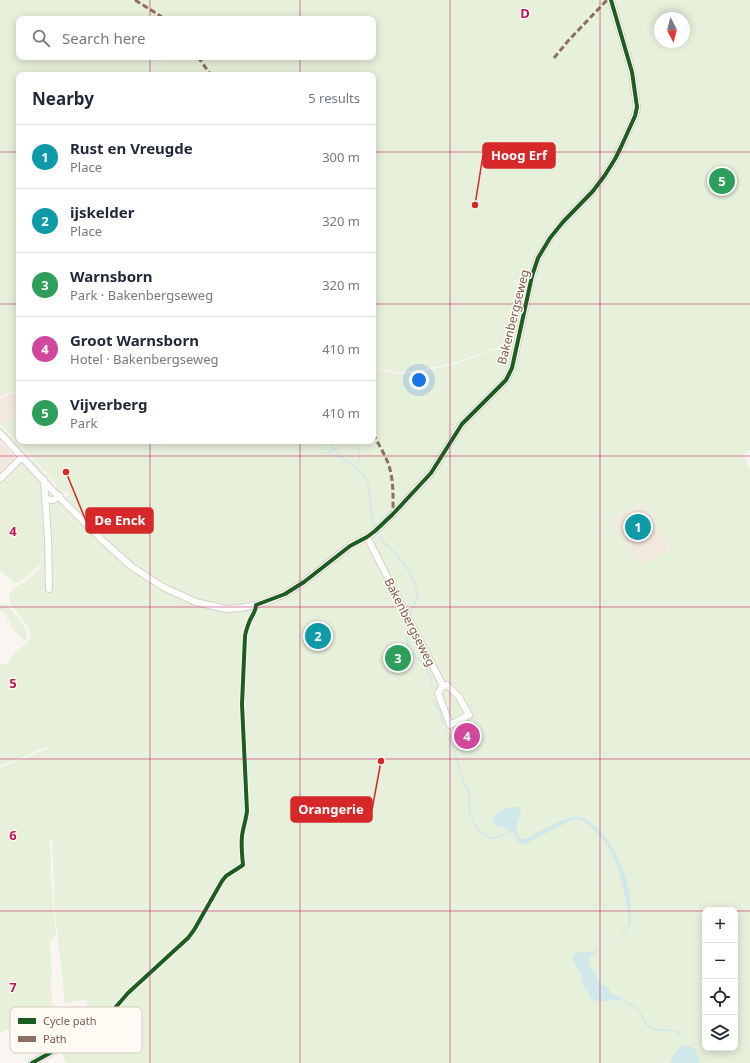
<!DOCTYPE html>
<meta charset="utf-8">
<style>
body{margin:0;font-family:"Noto Sans",sans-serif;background:#f2f2f3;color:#1f2937}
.controls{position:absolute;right:12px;bottom:12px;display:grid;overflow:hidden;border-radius:8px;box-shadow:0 2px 10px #0003}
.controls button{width:36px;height:36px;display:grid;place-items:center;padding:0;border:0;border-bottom:1px solid #e0e1e3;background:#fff;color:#1f2937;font:20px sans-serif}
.compass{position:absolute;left:654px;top:12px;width:36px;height:36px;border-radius:50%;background:#fff;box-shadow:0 2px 10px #0003;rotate:173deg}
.you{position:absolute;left:419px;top:380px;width:14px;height:14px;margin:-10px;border:3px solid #fff;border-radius:50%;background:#1a73e8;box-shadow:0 0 0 6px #1a73e833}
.badge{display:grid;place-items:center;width:26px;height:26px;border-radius:50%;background:#5c585b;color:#fff;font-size:13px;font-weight:700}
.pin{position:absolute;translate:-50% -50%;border:2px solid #fff;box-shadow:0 1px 4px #0006}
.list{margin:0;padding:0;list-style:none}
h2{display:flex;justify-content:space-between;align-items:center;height:52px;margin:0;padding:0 16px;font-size:17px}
h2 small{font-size:13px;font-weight:400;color:#747a83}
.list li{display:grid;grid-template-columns:26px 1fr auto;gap:12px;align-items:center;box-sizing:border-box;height:64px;padding:0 16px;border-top:1px solid #e0e1e3}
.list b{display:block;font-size:15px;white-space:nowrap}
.list p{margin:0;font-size:13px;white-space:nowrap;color:#747a83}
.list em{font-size:13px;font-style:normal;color:#747a83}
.icon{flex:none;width:22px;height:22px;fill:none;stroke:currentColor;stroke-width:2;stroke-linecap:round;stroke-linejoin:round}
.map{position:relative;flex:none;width:750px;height:1063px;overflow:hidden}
.search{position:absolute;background:#fff;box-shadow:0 2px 10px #0003;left:16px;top:16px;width:360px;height:44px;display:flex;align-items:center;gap:10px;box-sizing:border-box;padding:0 14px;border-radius:8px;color:#747a83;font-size:15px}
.panel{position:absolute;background:#fff;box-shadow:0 2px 10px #0003;left:16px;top:72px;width:360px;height:372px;border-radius:8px}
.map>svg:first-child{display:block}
</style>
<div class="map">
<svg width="750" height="1063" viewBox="0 0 750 1063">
<rect width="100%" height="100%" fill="#f9f5f0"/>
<g fill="#f2e8de">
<polygon points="16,392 17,394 19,393 19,412 1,425 0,424 0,398"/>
<polygon points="0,440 16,459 0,476"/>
<polygon points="643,505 645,505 647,508 669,550 640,565 620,533 613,519"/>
</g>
<g fill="#e7f0db" fill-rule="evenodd">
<path d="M 0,0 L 610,0 L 631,72 L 635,107 L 634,116 L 604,174 L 537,258 L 514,346 L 488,350 L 463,360 L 430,368 L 416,371 L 399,372 L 373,368 L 373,75 L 19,75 L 19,393 L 16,394 L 15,391 L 0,396 ZM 19,19 L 373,19 L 373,57 L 19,57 Z"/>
<path d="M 613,0 L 750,0 L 750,450 L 743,454 L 750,470 L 750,1063 L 66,1063 L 61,1052 L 62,1050 L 60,1048 L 63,1045 L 91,1021 L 89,1017 L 86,999 L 65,1003 L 60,956 L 58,947 L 58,935 L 55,916 L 52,837 L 50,842 C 51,873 52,904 56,935 L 54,938 L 50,940 L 50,948 L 52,976 L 50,980 L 53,1008 L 0,1033 L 0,768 L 49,748 L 49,746 L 0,766 L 0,665 L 2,663 L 4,665 L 9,663 C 10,653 25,647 31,638 L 29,628 L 11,605 L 9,600 L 9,594 L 13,589 L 29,579 L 42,567 L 41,564 L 27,577 L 16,583 L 13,582 L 0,570 L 0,482 L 20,462 L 23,461 L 42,481 L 44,498 L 65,499 L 66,497 L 70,494 L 67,491 C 62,494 59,493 55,489 L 56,486 L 55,482 L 1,425 L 19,412 L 19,441 L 373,441 L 373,369 L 399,374 L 416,373 L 430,370 L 463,362 L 488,351 L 514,348 L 539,258 L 551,239 L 606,175 L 638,107 ZM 660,18 L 684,18 L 684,42 L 660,42 ZM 642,505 L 645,505 L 647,508 L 669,550 L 640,565 L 620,533 L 613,519 ZM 705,910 L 735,910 L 735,1048 L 705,1048 Z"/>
<polygon points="0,426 52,481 50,484 0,430"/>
<path d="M 4,604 L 7,605 C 13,613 35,633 24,641 L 10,626 L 12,624 L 6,618 L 8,616 L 4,612 L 0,611 L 0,605 Z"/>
</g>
<g fill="#d0e8ea">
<path d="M 511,807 L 517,807 L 521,809 C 521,820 510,831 522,839 L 525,839 C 538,833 563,817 576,817 C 598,816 621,859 626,878 C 630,893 631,907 631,921 C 625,945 592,947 589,960 C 588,966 591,967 594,971 C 598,975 596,982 601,984 C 604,986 607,986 609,989 C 609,990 610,991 610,992 C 615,996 619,994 623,1000 L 600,1001 L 596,1001 L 590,997 L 588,992 L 581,982 L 581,975 L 572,958 L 573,955 C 579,951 583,952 590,952 C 601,951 620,939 626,929 C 631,921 628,912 626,903 C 622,876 614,847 593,829 C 586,823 581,818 572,820 L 527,843 L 522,844 C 515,841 517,837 512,832 C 506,827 500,828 494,825 L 492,820 C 496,812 502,809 511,807 Z"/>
<path d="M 684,1045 C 696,1047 698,1051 700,1063 L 670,1063 C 672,1055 677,1049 684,1045 Z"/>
</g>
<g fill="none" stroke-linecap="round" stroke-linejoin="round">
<g stroke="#d0e8ea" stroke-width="1.5">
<path d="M 325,441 L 327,443 L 331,443 C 334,447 335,451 338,454 C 339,456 343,458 345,460 C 355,466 365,474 368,485 C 372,499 368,513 375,525"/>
<polyline points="326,453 335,449"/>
<path d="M 354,466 C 356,464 358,463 359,461 C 361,455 357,446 356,441"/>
<path d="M 380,536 C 382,543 389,546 394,552 C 404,563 416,579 417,595 C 417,601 413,607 411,612"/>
<path d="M 408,625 C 406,632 406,642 409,648 C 410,652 414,655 417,658 C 427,667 432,676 432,689"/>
<polyline points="433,699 440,713 443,725"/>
<polyline points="445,732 454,750 464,783 470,793 469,806 470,813 473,821 477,828 487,837 492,838 500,837 511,831 512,831"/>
<path d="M 623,1000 C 628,1004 634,1005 638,1010 C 643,1015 645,1025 650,1028 C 655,1031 670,1029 678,1032 L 680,1036"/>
</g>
<defs>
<g id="street">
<polyline points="0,433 51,489 102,540 132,567 163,587 196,602 226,609 241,608 260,604 285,594 304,582 350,546 367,537 375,531 393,514 431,473 462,424 506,380 512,368 532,276 538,258 550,238 563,222 593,191 605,175 615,159 621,147 635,116 637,107 632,72 611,0"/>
<polyline points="0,479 22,457"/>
<polyline points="44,480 48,539 49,589"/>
<polyline points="45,499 53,500 60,496"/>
<polyline points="367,537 443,686"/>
<polygon points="447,685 459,697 469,715 450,725 438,693 443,686"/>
<polyline points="32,1063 57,1049"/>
</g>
</defs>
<use href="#street" stroke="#d7d1cb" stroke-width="8"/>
<use href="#street" stroke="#fefefd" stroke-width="6"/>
<g stroke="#8d6e63" stroke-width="3" stroke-dasharray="6 3" stroke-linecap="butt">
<polyline points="135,0 159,15 164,19"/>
<polyline points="198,57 211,75"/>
<polyline points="554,58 568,41 607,0"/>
<path d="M 373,434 C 378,443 384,453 388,463 C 394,479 393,496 393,514"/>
<polyline points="57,1049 70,1036 96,1016"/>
</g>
<defs>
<path id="cycleway" d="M 32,1063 L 57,1049 C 68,1050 87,1038 95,1031 L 128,993 L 188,938 L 194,930 L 222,881 L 226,876 L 243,865 C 242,855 241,846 242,836 C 243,828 246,820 247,811 L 242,704 L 245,636 C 246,630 248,625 250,620 C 253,614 256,611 256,605 L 285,594 L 304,582 L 350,546 L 367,537 L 375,531 L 393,514 L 431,473 L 462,424 L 506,380 L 512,368 L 532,276 L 538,258 L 550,238 L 563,222 L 593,191 L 605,175 L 615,159 L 621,147 L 635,116 L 637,107 L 632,72 L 611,0"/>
</defs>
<use href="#cycleway" stroke="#fffaf3" stroke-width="6"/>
<use href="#cycleway" stroke="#1b5e20" stroke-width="4"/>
</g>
<path fill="none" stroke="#c2185b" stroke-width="1" stroke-opacity="0.55" d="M 150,0 L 150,19M 300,0 L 300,19M 450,0 L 450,1063M 600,0 L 600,1063M 150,57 L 150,75M 300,57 L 300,75M 0,152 L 19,152M 373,152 L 750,152M 0,304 L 19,304M 373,304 L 750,304M 150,441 L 150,1063M 300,441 L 300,1063M 0,456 L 750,456M 0,607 L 750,607M 0,759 L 750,759M 0,911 L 705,911M 735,911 L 750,911"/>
<g text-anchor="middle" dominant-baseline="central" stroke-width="3" stroke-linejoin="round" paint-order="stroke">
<g font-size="12" fill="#7a5c4d" stroke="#fffaf3">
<text transform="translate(513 317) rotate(-76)">Bakenbergseweg</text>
<text transform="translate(410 622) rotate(63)">Bakenbergseweg</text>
</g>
</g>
<rect x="10" y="1007" width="132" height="46" rx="6" fill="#fffaf3" stroke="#d7cbc1" stroke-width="1"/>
<rect x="18" y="1018" width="18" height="6" fill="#1b5e20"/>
<rect x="18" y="1036" width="18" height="6" fill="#8d6e63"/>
<g font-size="11" fill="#7a5c4d">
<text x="43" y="1025">Cycle path</text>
<text x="43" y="1043">Path</text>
</g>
<g font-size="13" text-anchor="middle" font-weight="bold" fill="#c2185b" stroke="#fffaf3" stroke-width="3" stroke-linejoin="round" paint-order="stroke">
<text x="525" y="18">D</text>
<text x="13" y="536">4</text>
<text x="13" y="688">5</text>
<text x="13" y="840">6</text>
<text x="13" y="992">7</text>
</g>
<path fill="none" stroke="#d62828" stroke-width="1.5" d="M475 205L483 155M66 472L86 521M381 761L372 810"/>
<g fill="#d62828" stroke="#fffaf3" stroke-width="1.5">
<circle cx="475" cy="205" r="4"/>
<circle cx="66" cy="472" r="4"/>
<circle cx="381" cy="761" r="4"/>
</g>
<g fill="#d62828" stroke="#d62828" stroke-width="1.5">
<rect x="483" y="143" width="72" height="25" rx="4"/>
<rect x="86" y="508" width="67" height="25" rx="4"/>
<rect x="291" y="797" width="81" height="25" rx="4"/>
</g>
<g font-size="13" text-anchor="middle" font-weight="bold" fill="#fff">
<text x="519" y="160">Hoog Erf</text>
<text x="120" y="525">De Enck</text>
<text x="331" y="814">Orangerie</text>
</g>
</svg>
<div class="controls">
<button>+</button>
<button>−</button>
<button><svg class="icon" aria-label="locate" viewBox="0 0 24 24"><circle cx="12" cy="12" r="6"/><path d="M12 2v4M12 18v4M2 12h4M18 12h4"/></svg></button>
<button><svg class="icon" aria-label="layers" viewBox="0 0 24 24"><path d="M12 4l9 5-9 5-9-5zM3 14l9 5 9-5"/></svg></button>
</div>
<svg class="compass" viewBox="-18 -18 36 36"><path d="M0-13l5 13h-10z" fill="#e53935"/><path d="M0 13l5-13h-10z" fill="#747a83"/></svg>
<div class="you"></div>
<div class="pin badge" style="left:638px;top:527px;background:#0f9aa8">1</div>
<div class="pin badge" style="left:318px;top:636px;background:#0f9aa8">2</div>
<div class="pin badge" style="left:398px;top:658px;background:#2e9e5b">3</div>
<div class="pin badge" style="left:467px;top:736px;background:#d1479c">4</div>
<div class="pin badge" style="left:722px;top:181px;background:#2e9e5b">5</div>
<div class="search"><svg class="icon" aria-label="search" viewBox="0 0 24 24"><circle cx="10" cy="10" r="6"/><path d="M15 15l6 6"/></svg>Search here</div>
<section class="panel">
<h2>Nearby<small>5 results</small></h2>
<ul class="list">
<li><span class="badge" style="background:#0f9aa8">1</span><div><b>Rust en Vreugde</b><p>Place</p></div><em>300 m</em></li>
<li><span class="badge" style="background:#0f9aa8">2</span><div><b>ijskelder</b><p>Place</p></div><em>320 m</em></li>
<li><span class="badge" style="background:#2e9e5b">3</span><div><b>Warnsborn</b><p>Park · Bakenbergseweg</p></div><em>320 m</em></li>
<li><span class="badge" style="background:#d1479c">4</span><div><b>Groot Warnsborn</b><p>Hotel · Bakenbergseweg</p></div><em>410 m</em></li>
<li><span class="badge" style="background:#2e9e5b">5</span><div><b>Vijverberg</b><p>Park</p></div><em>410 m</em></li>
</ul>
</section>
</div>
